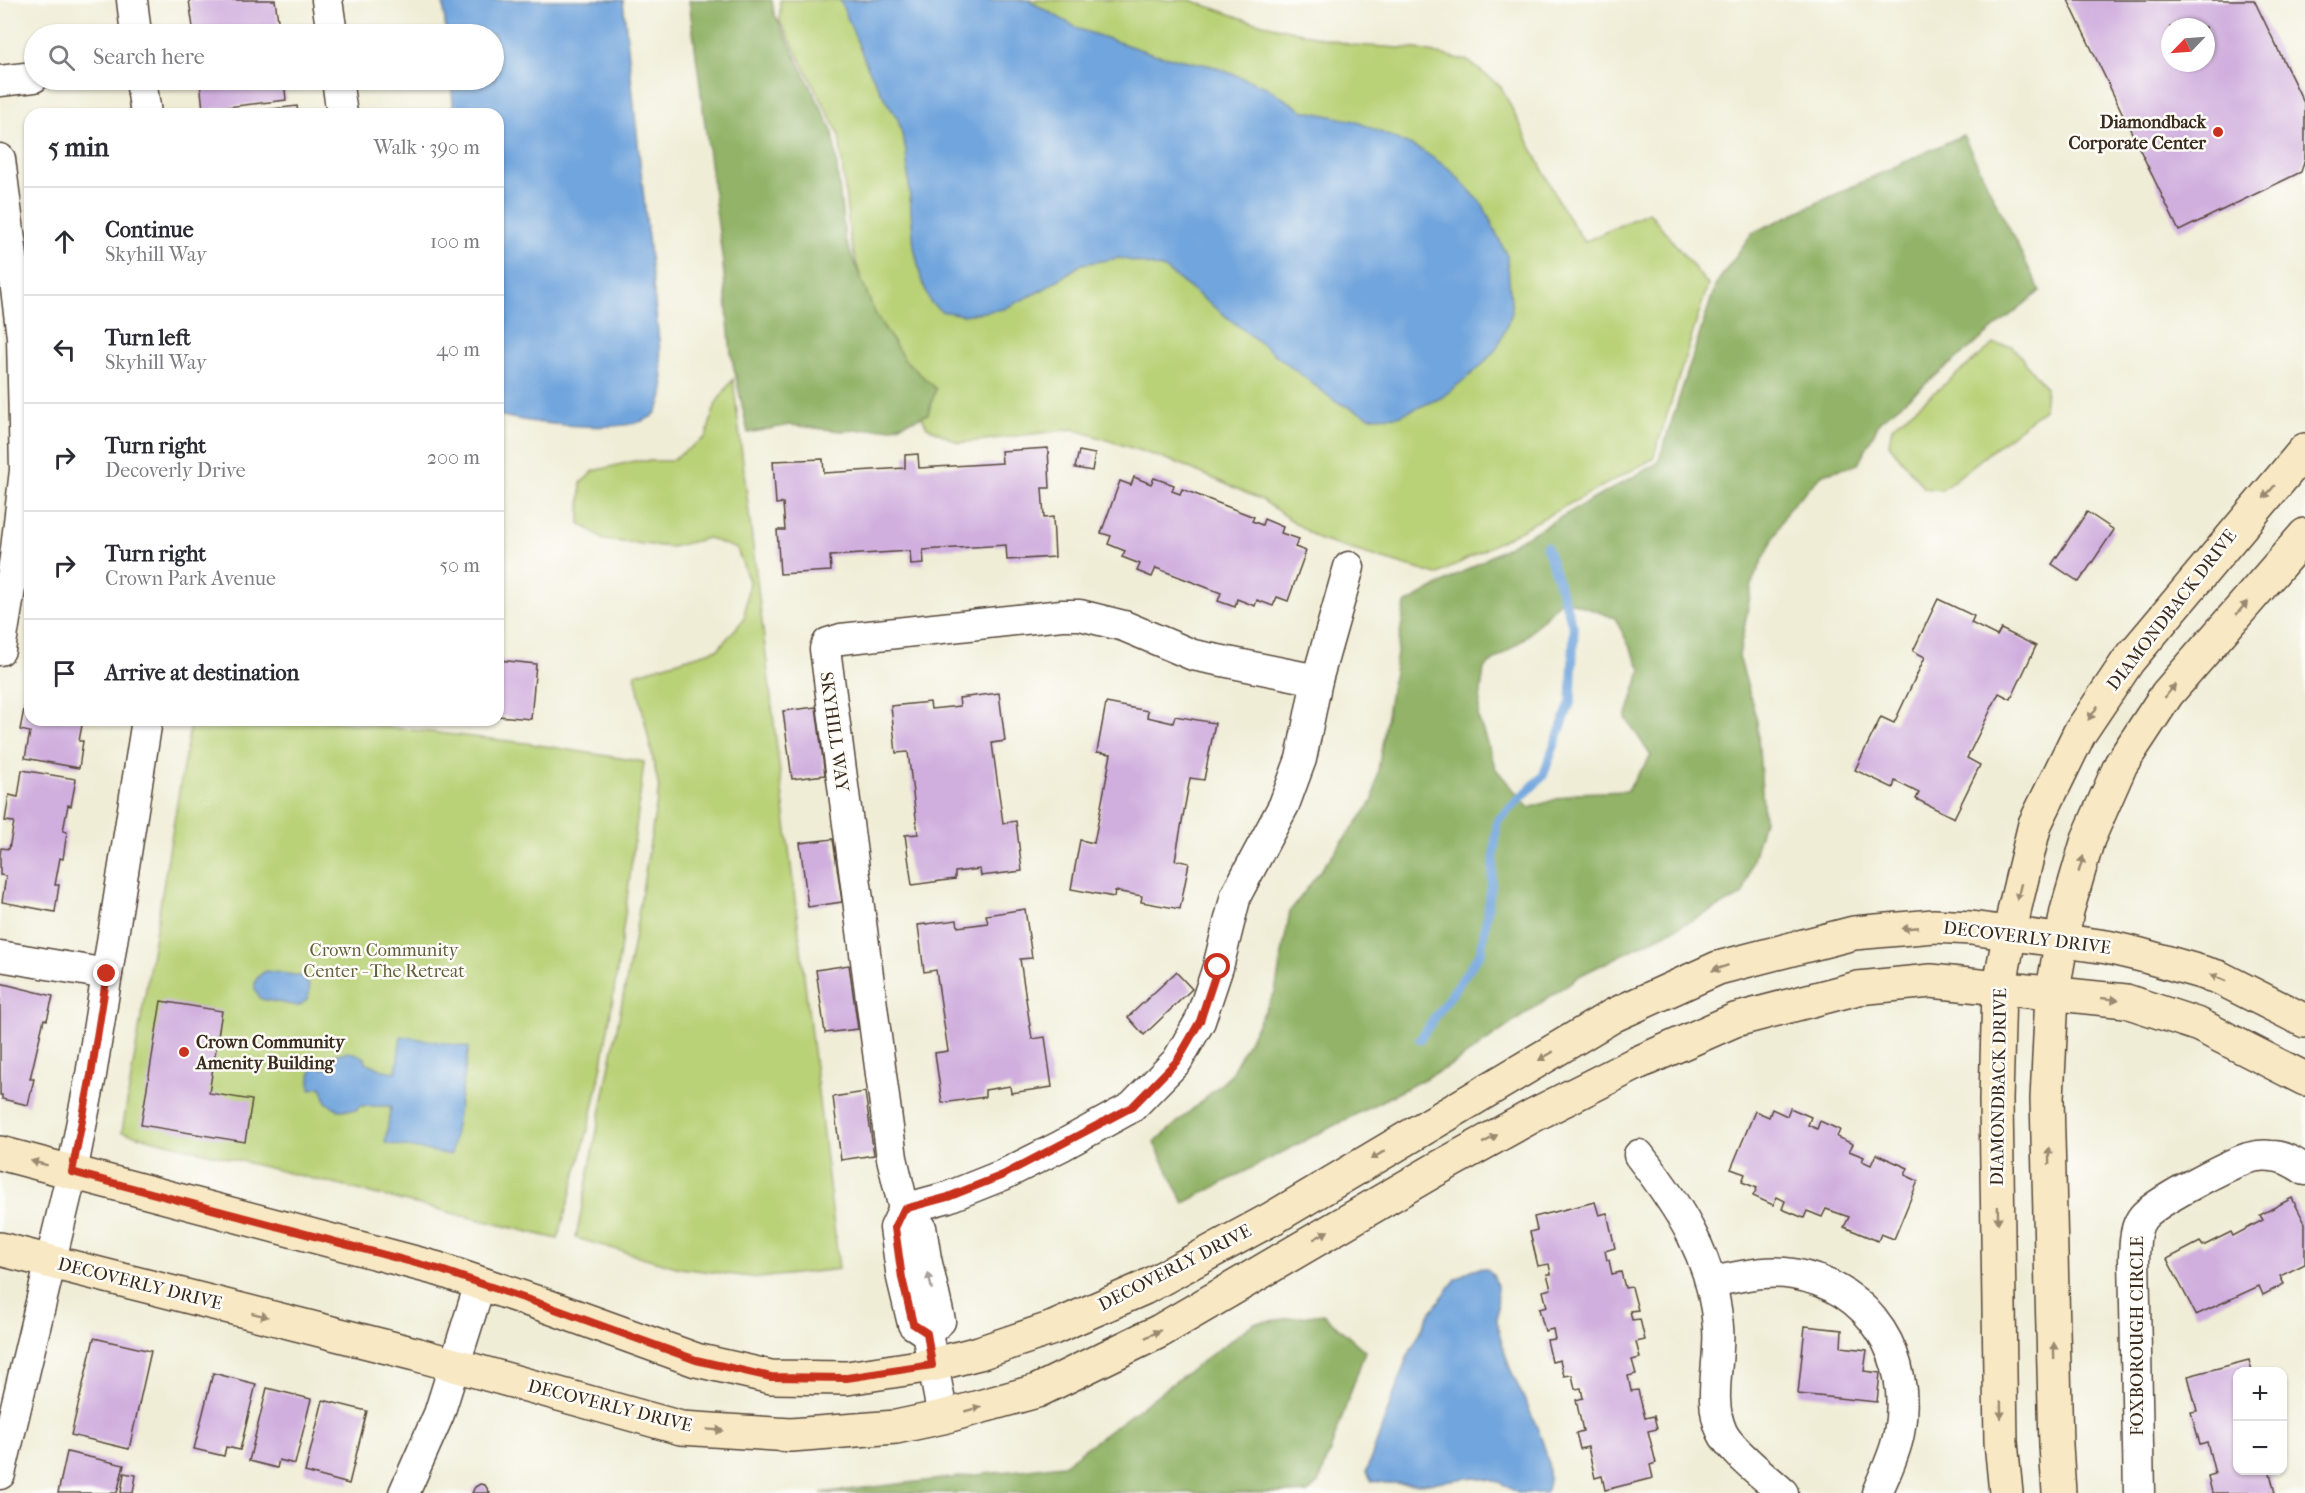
<!DOCTYPE html>
<meta charset="utf-8">
<style>
body{margin:0;font-family:"IM FELL French Canon",serif;background:#f2f2f3;color:#2b2b33}
.controls{position:absolute;right:18px;bottom:18px;display:grid;overflow:hidden;border-radius:12px;box-shadow:0 2px 4px #0004}
.controls button{width:54px;height:54px;display:grid;place-items:center;padding:0;border:0;border-bottom:2px solid #e1e1e2;background:#fff;color:#2b2b33;font:30px sans-serif}
.compass{position:absolute;left:2161px;top:18px;width:54px;height:54px;border-radius:50%;background:#fff;box-shadow:0 2px 4px #0004;rotate:245deg}
.stop{position:absolute;width:18px;height:18px;margin:-14px;border:4px solid #c8321e;border-radius:50%;background:#fff}
.stop.end{background:#c8321e;border-color:#fff;box-shadow:0 2px 6px #0008}
.list{margin:0;padding:0;list-style:none}
h2{display:flex;justify-content:space-between;align-items:center;height:78px;margin:0;padding:0 24px;font-size:26px}
h2 small{font-size:20px;font-weight:400;color:#7c7c81}
.list li{display:grid;grid-template-columns:39px 1fr auto;gap:18px;align-items:center;box-sizing:border-box;height:108px;padding:0 24px;border-top:2px solid #e1e1e2}
.list b{display:block;font-size:22px;white-space:nowrap}
.list p{margin:0;font-size:20px;white-space:nowrap;color:#7c7c81}
.list em{font-size:20px;font-style:normal;color:#7c7c81}
.icon{flex:none;width:33px;height:33px;fill:none;stroke:currentColor;stroke-width:2;stroke-linecap:round;stroke-linejoin:round}
.map{position:relative;flex:none;width:2305px;height:1493px;overflow:hidden}
.search{position:absolute;background:#fff;box-shadow:0 2px 4px #0004;left:24px;top:24px;width:480px;height:66px;display:flex;align-items:center;gap:15px;box-sizing:border-box;padding:0 21px;border-radius:33px;color:#7c7c81;font-size:22px}
.panel{position:absolute;background:#fff;box-shadow:0 2px 4px #0004;left:24px;top:108px;width:480px;height:618px;border-radius:18px}
.map>svg:first-child{display:block}
</style>
<div class="map">
<svg width="2305" height="1493" viewBox="0 0 2305 1493">
<rect width="100%" height="100%" fill="#fdfcf7"/>
<filter id="ink" filterUnits="userSpaceOnUse"><feTurbulence type="fractalNoise" baseFrequency=".0167" numOctaves="2"/><feDisplacementMap in="SourceGraphic" scale="12" xChannelSelector="R" yChannelSelector="G"/><feConvolveMatrix kernelMatrix="1 2 1 2 8 2 1 2 1" color-interpolation-filters="sRGB"/></filter>
<filter id="wash" filterUnits="userSpaceOnUse"><feTurbulence type="fractalNoise" baseFrequency=".008" numOctaves="4" result="noise"/><feDisplacementMap in="SourceGraphic" scale="24" xChannelSelector="R" yChannelSelector="G"/><feGaussianBlur stdDeviation="1.35" result="paint"/><feColorMatrix in="noise" values="0 0 0 0 0 0 0 0 0 0 0 0 0 0 0 0 0 1.4 0 .05"/><feComposite in="paint" operator="in"/></filter>
<g filter="url(#wash)">
<rect width="100%" height="100%" fill="#f0edd7"/>
<g fill="#b9d177" stroke="#7a7e4a" stroke-width="1.5">
<polygon points="780,0 1190,0 1247,20 1352,45 1417,49 1468,61 1501,87 1562,208 1584,242 1649,212 1708,285 1653,459 1437,575 1320,540 1262,500 1178,463 1073,429 959,443 927,427 873,322 850,239 839,134 780,21"/>
<polygon points="1994,344 2012,346 2046,388 2044,409 1942,490 1924,488 1889,444 1892,427"/>
<polygon points="733,379 839,1269 759,1278 680,1268 576,1238 633,946 659,788 635,674 718,649 744,619 749,581 737,549 708,538 671,547 604,540 580,523 581,483 594,471 634,461 670,461 706,437 716,403"/>
<path d="M 191,720 L 324,720 L 526,743 L 644,762 C 632,859 621,956 604,1052 C 594,1115 575,1177 558,1239 L 122,1132 Z"/>
</g>
<g fill="#92b368" stroke="#666e43" stroke-width="1.5" fill-rule="evenodd">
<polygon points="689,0 772,0 774,13 833,132 845,239 875,313 904,359 936,389 928,414 892,428 841,431 790,425 748,433 731,354 723,264"/>
<path d="M 1963,135 L 2040,291 L 1880,421 L 1858,464 L 1823,474 L 1788,509 L 1753,580 L 1739,656 L 1757,721 L 1764,820 L 1743,895 L 1581,975 L 1455,1063 L 1184,1203 L 1154,1143 L 1229,1077 L 1275,992 L 1290,911 L 1373,801 L 1405,604 L 1658,463 L 1716,284 L 1752,233 ZM 1562,599 L 1615,618 L 1641,669 L 1626,718 L 1651,756 L 1627,791 L 1575,793 L 1529,808 L 1496,769 L 1478,717 L 1484,668 L 1525,638 Z"/>
<polygon points="1323,1314 1365,1351 1319,1483 1308,1493 821,1493 1063,1465 1254,1323"/>
</g>
<g fill="#71a5dd" stroke="#56687e" stroke-width="1.5">
<path d="M 443,0 L 623,0 L 664,389 C 662,399 660,411 651,417 C 623,435 530,423 498,415 L 498,114 L 454,114 L 451,80 L 494,80 L 494,34 L 446,34 Z"/>
<polygon points="840,0 1028,0 1079,29 1154,54 1212,66 1266,87 1302,110 1355,121 1421,150 1451,170 1483,205 1507,256 1512,313 1497,348 1479,368 1441,398 1398,416 1370,417 1335,401 1165,269 1120,258 1082,264 1044,289 1004,309 963,315 941,311 930,302 921,278 914,247 906,150 898,119 886,101 868,68"/>
<path d="M 266,971 L 302,976 L 309,985 C 311,995 307,1002 298,1006 L 261,999 C 251,988 253,978 266,971 Z"/>
<path d="M 401,1036 L 469,1047 L 451,1155 L 385,1143 L 391,1106 L 360,1106 L 356,1110 L 339,1110 L 327,1103 L 321,1087 L 310,1089 L 310,1076 L 314,1064 L 324,1069 L 333,1060 L 334,1055 C 346,1051 354,1051 365,1058 L 366,1062 L 383,1070 L 396,1072 Z"/>
<path d="M 1486,1268 C 1503,1280 1496,1301 1497,1319 C 1498,1333 1504,1350 1508,1363 C 1519,1394 1563,1463 1545,1493 L 1518,1493 L 1499,1482 L 1475,1477 L 1421,1484 L 1386,1483 L 1372,1481 L 1366,1472 L 1406,1360 L 1430,1313 L 1456,1279 L 1473,1269 Z"/>
</g>
<g fill="none" stroke-linecap="round" stroke-linejoin="round">
<polyline stroke="#71a5dd" stroke-width="9" points="1420,1039 1481,952 1492,882 1497,821 1543,776 1571,701 1574,629 1546,546"/>
</g>
<g id="blocks">
<g fill="#d0afde" fill-rule="evenodd">
<polygon points="189,0 275,0 280,34 194,34"/>
<path d="M 2068,0 L 2254,0 L 2305,105 L 2305,159 L 2301,172 L 2179,231 ZM 2170,27 L 2206,27 L 2206,63 L 2170,63 Z"/>
<polygon points="200,80 284,80 286,100 203,110"/>
<polygon points="297,106 298,114 239,114 239,113"/>
<polygon points="1048,448 1050,488 1042,488 1044,518 1053,517 1055,557 1007,560 1006,545 923,550 924,564 911,565 910,551 830,556 831,571 780,574 777,530 785,530 783,503 776,504 773,461 823,459 824,473 905,468 905,455 918,454 919,468 1002,463 1001,451"/>
<polygon points="1079,451 1095,454 1092,471 1075,468"/>
<polygon points="1134,477 1151,484 1154,478 1174,485 1172,491 1180,494 1182,489 1254,517 1252,521 1262,525 1264,519 1283,527 1281,533 1299,539 1295,547 1306,551 1288,601 1277,597 1273,606 1257,600 1255,606 1237,599 1235,607 1218,601 1221,593 1156,568 1152,577 1137,571 1140,564 1122,557 1125,551 1108,544 1111,536 1101,533 1120,481 1131,485"/>
<polygon points="2087,512 2114,530 2079,582 2052,564"/>
<polygon points="1938,599 1974,616 1971,623 1997,636 2001,629 2036,646 2011,699 1999,693 1967,758 1980,765 1954,818 1916,799 1919,793 1895,781 1893,788 1855,770 1881,717 1894,723 1925,657 1913,651"/>
<polygon points="498,660 536,664 531,719 498,716"/>
<polygon points="999,693 1005,741 992,743 1003,823 1016,821 1022,871 981,876 980,869 955,872 955,879 912,885 905,835 918,834 908,752 896,753 891,706 930,702 931,709 960,706 959,698"/>
<polygon points="1106,703 1148,711 1147,717 1173,723 1175,716 1215,723 1204,780 1190,778 1175,860 1189,863 1180,909 1141,902 1142,896 1115,891 1114,897 1071,889 1080,840 1094,843 1111,754 1097,752"/>
<polygon points="25,704 30,705 30,720 83,720 79,741 83,741 79,768 25,758 30,732 20,730"/>
<polygon points="816,707 825,775 792,779 783,711"/>
<polygon points="22,770 76,779 71,806 68,805 63,831 67,832 63,859 60,858 55,885 59,885 55,912 2,902 6,876 0,875 0,856 1,848 9,849 14,822 5,821 9,795 18,797"/>
<polygon points="833,839 842,902 808,907 800,843"/>
<polygon points="1025,909 1032,958 1020,959 1032,1039 1045,1037 1052,1087 1011,1093 1010,1086 985,1090 985,1097 942,1103 935,1053 948,1051 936,970 924,972 918,925 957,920 958,927 988,923 986,915"/>
<polygon points="849,965 858,1029 825,1033 816,970"/>
<polygon points="1176,972 1192,989 1144,1035 1128,1017"/>
<polygon points="0,983 53,996 47,1020 44,1019 30,1079 34,1079 28,1105 2,1099 2,1095 0,1095"/>
<polygon points="161,1001 222,1011 209,1093 252,1100 245,1142 141,1125"/>
<polygon points="865,1092 874,1155 841,1160 833,1097"/>
<polygon points="1790,1108 1811,1117 1808,1125 1817,1129 1820,1121 1840,1130 1837,1137 1853,1144 1849,1151 1864,1157 1862,1161 1871,1165 1876,1154 1908,1168 1905,1175 1918,1181 1894,1239 1881,1234 1878,1241 1844,1227 1849,1217 1826,1209 1822,1217 1807,1211 1804,1218 1782,1209 1785,1201 1777,1197 1773,1205 1753,1196 1757,1188 1742,1182 1745,1174 1731,1169 1755,1111 1769,1117 1772,1109 1787,1116"/>
<polygon points="2292,1198 2305,1223 2305,1264 2280,1276 2284,1284 2263,1295 2259,1286 2196,1315 2167,1259 2200,1242 2203,1246 2231,1232 2233,1236 2263,1220 2260,1215"/>
<polygon points="1595,1202 1599,1215 1607,1213 1615,1248 1605,1251 1607,1260 1609,1260 1612,1274 1621,1272 1625,1288 1632,1287 1638,1310 1630,1311 1632,1320 1640,1319 1645,1340 1636,1342 1640,1358 1632,1360 1636,1374 1628,1376 1631,1391 1638,1390 1645,1418 1654,1416 1657,1429 1648,1431 1656,1463 1650,1465 1653,1478 1605,1490 1602,1476 1595,1478 1588,1447 1580,1449 1576,1433 1583,1431 1576,1400 1583,1398 1581,1388 1575,1389 1572,1375 1564,1376 1560,1360 1552,1362 1547,1340 1555,1339 1553,1329 1545,1331 1539,1309 1547,1307 1543,1291 1551,1289 1547,1274 1551,1274 1549,1264 1538,1266 1530,1232 1537,1230 1534,1217"/>
<polygon points="1805,1326 1842,1330 1841,1347 1867,1350 1864,1371 1880,1373 1877,1402 1798,1394"/>
<polygon points="94,1338 151,1351 129,1449 71,1435"/>
<polygon points="2249,1360 2252,1372 2238,1372 2238,1470 2269,1470 2275,1493 2212,1493 2208,1476 2215,1474 2207,1442 2200,1444 2191,1412 2197,1411 2188,1376"/>
<polygon points="213,1373 256,1384 240,1450 226,1447 224,1456 194,1449"/>
<polygon points="267,1388 311,1399 295,1464 279,1460 277,1468 249,1461"/>
<polygon points="323,1400 367,1411 349,1484 305,1472"/>
<polygon points="67,1452 124,1465 117,1493 58,1493"/>
<polygon points="124,1473 136,1475 133,1493 121,1493"/>
<polygon points="480,1484 485,1485 490,1493 472,1493 475,1487"/>
</g>
</g>
</g>
<g filter="url(#ink)">
<use href="#blocks" fill-opacity="0" stroke="#56473a" stroke-width="1.5"/>
<g fill="none" stroke-linecap="round" stroke-linejoin="round">
<defs>
<g id="street">
<polyline points="132,0 136,34"/>
<polyline points="327,0 332,34"/>
<polyline points="141,80 146,114"/>
<polyline points="337,80 342,114"/>
<polyline points="0,81 34,77"/>
<polyline points="0,159 22,337 25,470 15,558 0,650"/>
<polyline points="0,956 107,974"/>
<path d="M 1639,1155 C 1680,1208 1713,1258 1718,1327 C 1721,1361 1707,1400 1722,1432 C 1730,1450 1767,1478 1783,1493"/>
<path d="M 1712,1282 C 1738,1277 1767,1269 1793,1274 C 1871,1287 1913,1358 1899,1433 C 1895,1455 1885,1473 1877,1493"/>
<polyline points="927,1333 940,1321 926,1259 921,1227 904,1209 892,1158 825,649 828,643 841,639 1062,615 1080,615 1124,626 1193,655 1317,680"/>
<polyline points="943,1417 927,1333 913,1324 902,1278 895,1228 904,1209 948,1197 1003,1175 1061,1146 1132,1107 1177,1061 1200,1021 1218,967 1236,895 1284,805 1301,759 1317,680 1349,567"/>
<polyline points="0,1474 72,1172 91,1075 147,720"/>
<polyline points="404,1493 439,1414 480,1284"/>
<path d="M 2139,1493 L 2134,1257 C 2135,1243 2134,1228 2143,1217 C 2155,1202 2229,1164 2248,1158 C 2255,1156 2264,1155 2271,1156 C 2284,1156 2295,1163 2305,1170"/>
</g>
<g id="secondary">
<polyline points="0,1153 438,1269 544,1305 696,1360 771,1377 847,1378 932,1365 979,1353 1053,1328 1144,1288 1273,1218 1614,1015 1718,968 1854,933 1934,926 1971,928 2107,947 2141,955 2218,977 2305,1021"/>
<polyline points="0,1249 415,1354 681,1428 791,1435 896,1427 943,1417 1037,1391 1160,1331 1435,1170 1534,1115 1635,1064 1735,1020 1858,988 1931,981 2126,1001 2199,1025 2305,1079"/>
<polyline points="2006,1493 2001,1442 1996,1100 1999,989 2015,907 2035,824 2079,734 2128,661 2305,450"/>
<polyline points="2059,1493 2056,1445 2047,1099 2052,995 2067,911 2088,839 2121,764 2167,694 2305,535"/>
</g>
</defs>
<use href="#street" stroke="#56473a" stroke-width="33"/>
<use href="#secondary" stroke="#56473a" stroke-width="36"/>
<use href="#street" stroke="#fff" stroke-width="30"/>
<use href="#secondary" stroke="#f8e8c3" stroke-width="33"/>
</g>
<defs><path id="oneway-solid" d="M-6-.8H1V-3.2L6.5 0L1 3.2V.8H-6Z" transform="scale(1.5)"/></defs>
<g fill="#9a8970">
<use href="#oneway-solid" transform="translate(2269 492) rotate(131)"/>
<use href="#oneway-solid" transform="translate(2242 608) rotate(-50)"/>
<use href="#oneway-solid" transform="translate(2170 691) rotate(-51)"/>
<use href="#oneway-solid" transform="translate(2093 713) rotate(124)"/>
<use href="#oneway-solid" transform="translate(2081 864) rotate(-74)"/>
<use href="#oneway-solid" transform="translate(2019 892) rotate(104)"/>
<use href="#oneway-solid" transform="translate(1910 928) rotate(175)"/>
<use href="#oneway-solid" transform="translate(1720 968) rotate(161)"/>
<use href="#oneway-solid" transform="translate(2218 978) rotate(-158)"/>
<use href="#oneway-solid" transform="translate(2110 999) rotate(6)"/>
<use href="#oneway-solid" transform="translate(1546 1056) rotate(149)"/>
<use href="#oneway-solid" transform="translate(1490 1139) rotate(-29)"/>
<use href="#oneway-solid" transform="translate(1378 1155) rotate(149)"/>
<use href="#oneway-solid" transform="translate(2049 1156) rotate(-91)"/>
<use href="#oneway-solid" transform="translate(39 1163) rotate(-165)"/>
<use href="#oneway-solid" transform="translate(1998 1215) rotate(89)"/>
<use href="#oneway-solid" transform="translate(1321 1235) rotate(-30)"/>
<use href="#oneway-solid" transform="translate(260 1315) rotate(14)"/>
<use href="#oneway-solid" transform="translate(1153 1334) rotate(-26)"/>
<use href="#oneway-solid" transform="translate(2054 1351) rotate(-91)"/>
<use href="#oneway-solid" transform="translate(973 1409) rotate(-16)"/>
<use href="#oneway-solid" transform="translate(2001 1410) rotate(89)"/>
<use href="#oneway-solid" transform="translate(715 1430) rotate(4)"/>
</g>
<use fill="#a79f9a" href="#oneway-solid" transform="translate(930 1281) rotate(-102)"/>
</g>
<g fill="none" stroke-linecap="round" stroke-linejoin="round" filter="url(#ink)">
<polyline stroke="#c8321e" stroke-width="8" points="107,974 91,1075 72,1172 438,1269 544,1305 696,1360 771,1377 847,1378 932,1365 927,1333 913,1324 902,1278 895,1228 904,1209 948,1197 1003,1175 1132,1107 1177,1061 1200,1021 1218,967"/>
</g>
<g fill="#c8321e" stroke="#fdfcf7" stroke-width="2">
<circle cx="2218" cy="132" r="6"/>
<circle cx="184" cy="1052" r="6"/>
</g>
<g text-anchor="middle" dominant-baseline="central" stroke-width="5" stroke-linejoin="round" paint-order="stroke">
<g font-size="18" font-weight="bold" fill="#3b2a1e" stroke="#fdfcf7" text-anchor="end">
<text x="2206" y="122">Diamondback<tspan x="2206" dy="21">Corporate Center</tspan></text>
<text x="196" y="1042" text-anchor="start">Crown Community<tspan x="196" dy="21">Amenity Building</tspan></text>
</g>
<g font-size="18" fill="#3b2a1e" stroke="#fdfcf7">
<text transform="translate(2172 610) rotate(-52)">DIAMONDBACK DRIVE</text>
<text transform="translate(834 732) rotate(82)">SKYHILL WAY</text>
<text transform="translate(2027 938) rotate(7)">DECOVERLY DRIVE</text>
<text transform="translate(1999 1087) rotate(-89)">DIAMONDBACK DRIVE</text>
<text transform="translate(1175 1268) rotate(-27)">DECOVERLY DRIVE</text>
<text transform="translate(140 1284) rotate(14)">DECOVERLY DRIVE</text>
<text transform="translate(2137 1336) rotate(-90)">FOXBOROUGH CIRCLE</text>
<text transform="translate(610 1406) rotate(14)">DECOVERLY DRIVE</text>
</g>
<g font-size="18" fill="#615c39" stroke="#fdfcf7">
<text x="384" y="950">Crown Community<tspan x="384" dy="21">Center - The Retreat</tspan></text>
</g>
</g>
</svg>
<div class="controls">
<button>+</button>
<button>−</button>
</div>
<svg class="compass" viewBox="-18 -18 36 36"><path d="M0-13l5 13h-10z" fill="#e53935"/><path d="M0 13l5-13h-10z" fill="#7c7c81"/></svg>
<div class="stop" style="left:1218px;top:967px"></div>
<div class="stop end" style="left:107px;top:974px"></div>
<div class="search"><svg class="icon" aria-label="search" viewBox="0 0 24 24"><circle cx="10" cy="10" r="6"/><path d="M15 15l6 6"/></svg>Search here</div>
<section class="panel">
<h2>5 min<small>Walk · 390 m</small></h2>
<ul class="list">
<li><svg class="icon" aria-label="ahead" viewBox="0 0 24 24"><path d="M12 20V5M6 11l6-6 6 6"/></svg><div><b>Continue</b><p>Skyhill Way</p></div><em>100 m</em></li>
<li><svg class="icon" aria-label="left" viewBox="0 0 24 24"><path d="M17 20v-9H6M10 6l-5 5 5 5"/></svg><div><b>Turn left</b><p>Skyhill Way</p></div><em>40 m</em></li>
<li><svg class="icon" aria-label="right" viewBox="0 0 24 24"><path d="M7 20v-9h11M14 6l5 5-5 5"/></svg><div><b>Turn right</b><p>Decoverly Drive</p></div><em>200 m</em></li>
<li><svg class="icon" aria-label="right" viewBox="0 0 24 24"><path d="M7 20v-9h11M14 6l5 5-5 5"/></svg><div><b>Turn right</b><p>Crown Park Avenue</p></div><em>50 m</em></li>
<li><svg class="icon" aria-label="arrive" viewBox="0 0 24 24"><path d="M6 21V4h12l-3 4 3 4H6"/></svg><div><b>Arrive at destination</b></div></li>
</ul>
</section>
</div>
